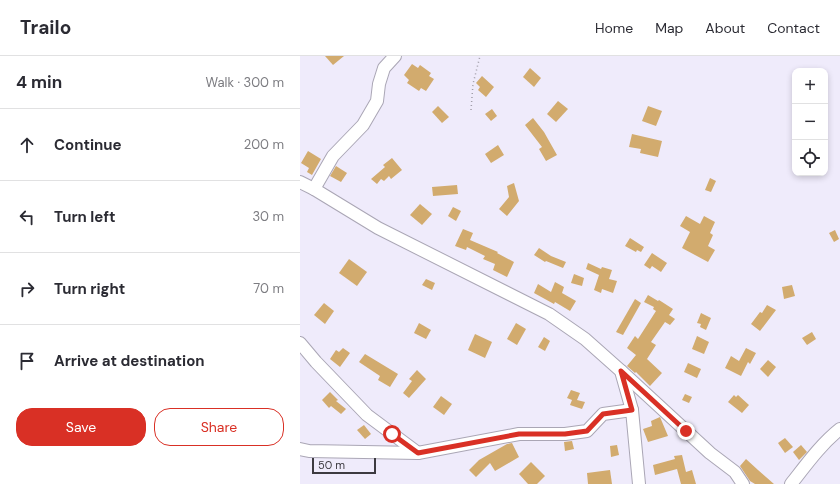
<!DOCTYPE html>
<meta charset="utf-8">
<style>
body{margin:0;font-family:"DM Sans",sans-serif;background:#f2f2f3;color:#2b2b33}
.controls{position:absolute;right:12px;top:12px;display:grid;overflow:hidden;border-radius:8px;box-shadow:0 2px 6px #0003}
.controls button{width:36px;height:36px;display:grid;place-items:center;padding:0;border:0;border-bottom:1px solid #e1e1e2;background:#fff;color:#2b2b33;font:20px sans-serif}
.scale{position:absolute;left:12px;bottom:10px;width:64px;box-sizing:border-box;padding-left:4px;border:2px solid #3c3a40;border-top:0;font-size:11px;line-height:14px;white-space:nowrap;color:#3c3a40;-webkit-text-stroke:3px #efebfb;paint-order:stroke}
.stop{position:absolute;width:12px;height:12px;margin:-9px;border:3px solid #d93025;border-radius:50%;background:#fff}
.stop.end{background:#d93025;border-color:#fff;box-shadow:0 1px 4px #0008}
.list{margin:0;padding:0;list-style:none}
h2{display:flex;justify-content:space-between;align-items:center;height:52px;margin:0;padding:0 16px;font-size:17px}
h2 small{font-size:13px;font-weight:400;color:#7c7c81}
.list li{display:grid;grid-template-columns:26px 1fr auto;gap:12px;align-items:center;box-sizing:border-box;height:72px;padding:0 16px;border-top:1px solid #e1e1e2}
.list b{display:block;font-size:15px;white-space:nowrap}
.list em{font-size:13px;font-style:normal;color:#7c7c81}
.actions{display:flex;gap:8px;padding:12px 16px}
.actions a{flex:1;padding:9px 0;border:1px solid #d93025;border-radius:16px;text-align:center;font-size:14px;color:#d93025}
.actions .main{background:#d93025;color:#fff}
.icon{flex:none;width:22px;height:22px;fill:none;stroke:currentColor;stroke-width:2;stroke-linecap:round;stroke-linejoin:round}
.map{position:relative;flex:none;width:540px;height:428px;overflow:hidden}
header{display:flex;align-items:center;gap:24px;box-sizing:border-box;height:56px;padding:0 20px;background:#fff;border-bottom:1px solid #e1e1e2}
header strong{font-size:19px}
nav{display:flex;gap:22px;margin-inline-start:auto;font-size:14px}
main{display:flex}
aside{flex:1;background:#fff}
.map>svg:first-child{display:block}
</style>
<header>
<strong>Trailo</strong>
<nav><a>Home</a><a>Map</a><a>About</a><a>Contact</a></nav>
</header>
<main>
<aside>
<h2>4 min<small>Walk · 300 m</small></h2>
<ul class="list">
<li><svg class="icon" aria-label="ahead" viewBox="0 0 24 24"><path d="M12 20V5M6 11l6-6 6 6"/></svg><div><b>Continue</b></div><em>200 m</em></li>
<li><svg class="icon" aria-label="left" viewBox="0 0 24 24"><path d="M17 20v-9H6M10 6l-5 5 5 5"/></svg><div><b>Turn left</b></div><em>30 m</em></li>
<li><svg class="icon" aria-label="right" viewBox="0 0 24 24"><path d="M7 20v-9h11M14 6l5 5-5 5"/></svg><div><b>Turn right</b></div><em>70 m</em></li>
<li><svg class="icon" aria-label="arrive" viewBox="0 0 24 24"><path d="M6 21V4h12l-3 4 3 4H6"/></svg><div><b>Arrive at destination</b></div></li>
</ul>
<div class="actions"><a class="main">Save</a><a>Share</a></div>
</aside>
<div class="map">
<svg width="540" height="428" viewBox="0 0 540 428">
<rect width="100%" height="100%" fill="#efebfb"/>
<g fill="#d2ab6e">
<polygon points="25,0 44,0 33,9"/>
<polygon points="112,8 118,12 120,9 131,17 129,20 134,23 126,35 121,32 119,35 107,27 109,24 104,19"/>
<polygon points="230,12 241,22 234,31 223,21"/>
<polygon points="182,20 194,31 186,41 178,34 180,31 176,27"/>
<polygon points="258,45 268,53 256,66 247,58"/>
<polygon points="138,50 149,61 142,67 132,56"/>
<polygon points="348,50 362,55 356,70 342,65"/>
<polygon points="192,53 197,60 191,65 185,58"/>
<polygon points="233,62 244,76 257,99 246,105 239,93 242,91 225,69"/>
<polygon points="332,78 362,85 358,101 340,97 341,93 329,91"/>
<polygon points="198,89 204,99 191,107 185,98"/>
<polygon points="8,95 21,103 12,119 7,116 9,112 1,107"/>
<polygon points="92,102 102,114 91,123 89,120 84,125 81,123 77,128 71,123 85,111 83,109"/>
<polygon points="36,110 47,117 41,126 30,120"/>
<polygon points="410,122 416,125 411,136 405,134"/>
<polygon points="214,127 219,145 207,160 199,153 209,141 207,130"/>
<polygon points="157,129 158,138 133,140 132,131"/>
<polygon points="120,148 132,158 122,169 110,159"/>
<polygon points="153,151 161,155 156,165 148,160"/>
<polygon points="386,160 400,168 404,160 415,166 410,177 413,179 408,190 415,194 408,206 382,192 390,176 380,170"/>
<polygon points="163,173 173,177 170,184 198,196 197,197 214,206 207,221 193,214 195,208 183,203 185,200 167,191 166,194 155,190"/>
<polygon points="535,174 539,183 534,186 529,177"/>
<polygon points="330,182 344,191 341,196 337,194 336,196 325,190"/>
<polygon points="239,192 251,200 266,206 263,212 246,205 245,206 234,199"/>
<polygon points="352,197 367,207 361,216 352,210 350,213 344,209"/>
<polygon points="49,203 67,216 57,230 39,217"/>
<polygon points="288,207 301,213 302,211 312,214 309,223 317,225 313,237 302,233 301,237 294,234 299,219 286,213"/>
<polygon points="274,218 284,222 282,230 271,227"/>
<polygon points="126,223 135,227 132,234 122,229"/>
<polygon points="255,226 264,231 262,237 276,245 270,255 255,246 254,248 234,237 238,228 251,236"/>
<polygon points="492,229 495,240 484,243 482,231"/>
<polygon points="348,239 358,245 359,244 373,253 369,259 375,263 370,269 365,266 351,286 356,289 347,303 362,317 350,330 336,316 335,317 327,310 336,299 327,292 335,280 338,283 356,255 353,253 354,251 344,246"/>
<polygon points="335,243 341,247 323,279 316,276"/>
<polygon points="24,247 34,255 25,268 14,259"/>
<polygon points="467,249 476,254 460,275 451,268 460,256 462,257"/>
<polygon points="401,257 411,262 406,274 400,271 401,268 397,267"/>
<polygon points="119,267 131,274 126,283 114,277"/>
<polygon points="216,267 226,273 217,289 207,283"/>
<polygon points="512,276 516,283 507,289 502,282"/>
<polygon points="175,278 192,286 185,302 168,294"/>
<polygon points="397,280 409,286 404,298 392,293"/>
<polygon points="244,281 250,285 245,295 238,291"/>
<polygon points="43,292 50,297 40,311 30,303 36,294 39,296"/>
<polygon points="446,292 456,297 450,308 448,306 441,320 425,312 431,300 439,305"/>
<polygon points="65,298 98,318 90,331 78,324 80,320 59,306"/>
<polygon points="468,304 476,311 468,321 460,313"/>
<polygon points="388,307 401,313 397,322 384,316"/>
<polygon points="117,314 126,323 109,342 103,337 112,325 109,323"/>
<polygon points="271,334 280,337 277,344 285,346 282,353 270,349 272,344 267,342"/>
<polygon points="30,336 38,344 36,345 46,353 41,358 31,350 29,352 22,344"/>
<polygon points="385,338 392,341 389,347 382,344"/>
<polygon points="434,339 436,341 438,339 449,349 442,357 428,346"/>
<polygon points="141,340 152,348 144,359 133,351"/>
<polygon points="360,361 368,380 348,386 343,373 352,370 351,365"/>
<polygon points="64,369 71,378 65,383 57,374"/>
<polygon points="485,382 493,391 485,397 478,387"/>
<polygon points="272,385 274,393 265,395 264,386"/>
<polygon points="212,387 219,401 195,415 190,407 176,421 169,414 179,404 207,388"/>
<polygon points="317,389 319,399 311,401 310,390"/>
<polygon points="501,389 507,396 499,404 493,396"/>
<polygon points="382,399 386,416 392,414 396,428 381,428 377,413 355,419 353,409 375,403 374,400"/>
<polygon points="446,403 458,414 474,428 455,428 450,425 440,410"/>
<polygon points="231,406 245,420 237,428 228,428 219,418"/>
<polygon points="310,414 312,428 288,428 287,417"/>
</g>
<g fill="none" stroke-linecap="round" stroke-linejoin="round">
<defs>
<g id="minor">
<polyline points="0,126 14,133 78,172 249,258 285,283 321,315 332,354 339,428"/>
<polyline points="14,133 33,100 63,69 77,45 79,28 84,12 95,0"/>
<polyline points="0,287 16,306 67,359 118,397"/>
<polyline points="321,315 410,397 435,416 443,428"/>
<polyline points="0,393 9,395 118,397 219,378 265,378 287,375 303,358 332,354"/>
<path d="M 491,428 C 506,409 521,388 540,373"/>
</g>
</defs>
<use href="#minor" stroke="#aaa6b5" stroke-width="14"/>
<polyline stroke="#a19ea9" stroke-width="1.5" stroke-dasharray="1 3" stroke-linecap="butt" points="171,54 173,28 180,0"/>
<use href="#minor" stroke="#fff" stroke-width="12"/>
</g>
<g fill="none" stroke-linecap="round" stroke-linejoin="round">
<polyline stroke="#d93025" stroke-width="5" points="92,378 118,397 219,378 265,378 287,375 303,358 332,354 321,315 386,375"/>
</g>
</svg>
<div class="controls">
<button>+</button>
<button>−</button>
<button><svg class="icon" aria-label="locate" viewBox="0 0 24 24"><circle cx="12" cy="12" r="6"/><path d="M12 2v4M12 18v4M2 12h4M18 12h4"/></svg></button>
</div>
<div class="scale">50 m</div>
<div class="stop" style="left:92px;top:378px"></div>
<div class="stop end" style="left:386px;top:375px"></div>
</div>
</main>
